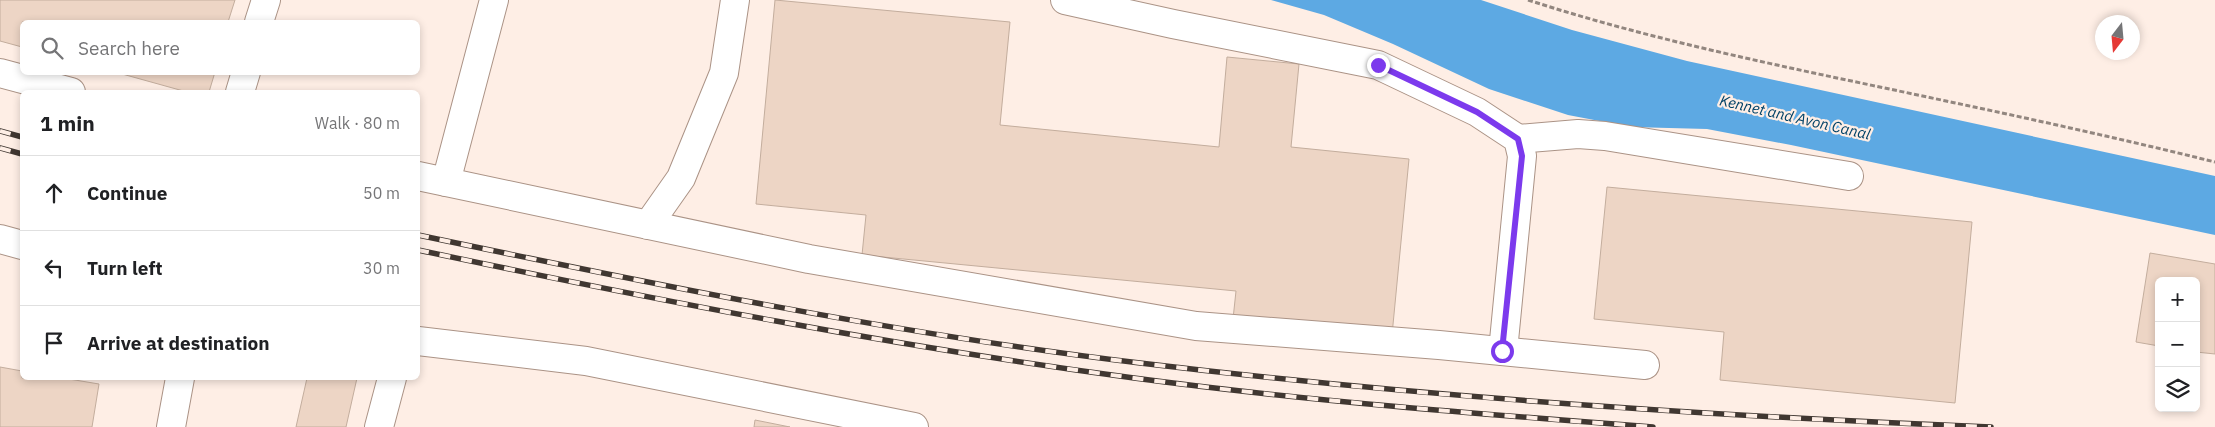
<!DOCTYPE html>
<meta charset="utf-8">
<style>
body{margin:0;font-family:"IBM Plex Sans",sans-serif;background:#f2f2f2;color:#202124}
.controls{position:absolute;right:15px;bottom:15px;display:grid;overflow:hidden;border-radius:8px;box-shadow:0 2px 8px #0003}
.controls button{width:45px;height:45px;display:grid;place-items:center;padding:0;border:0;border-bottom:1px solid #e0e0e0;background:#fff;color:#202124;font:25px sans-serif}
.compass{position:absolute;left:2095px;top:15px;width:45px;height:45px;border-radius:50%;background:#fff;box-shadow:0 2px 8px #0003;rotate:196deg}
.stop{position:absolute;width:15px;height:15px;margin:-11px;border:4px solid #7c3aed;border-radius:50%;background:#fff}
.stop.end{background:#7c3aed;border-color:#fff;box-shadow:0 1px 5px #0008}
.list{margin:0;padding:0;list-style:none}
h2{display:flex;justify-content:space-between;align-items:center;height:65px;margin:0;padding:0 20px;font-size:21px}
h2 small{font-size:16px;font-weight:400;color:#757577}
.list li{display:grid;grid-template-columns:32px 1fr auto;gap:15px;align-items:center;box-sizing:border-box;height:75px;padding:0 20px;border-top:1px solid #e0e0e0}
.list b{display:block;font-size:19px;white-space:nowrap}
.list em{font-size:16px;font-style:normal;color:#757577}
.icon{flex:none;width:28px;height:28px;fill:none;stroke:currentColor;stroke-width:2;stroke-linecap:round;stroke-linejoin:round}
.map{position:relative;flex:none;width:2215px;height:427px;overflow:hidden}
.search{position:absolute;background:#fff;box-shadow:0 2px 8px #0003;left:20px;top:20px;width:400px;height:55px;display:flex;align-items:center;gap:12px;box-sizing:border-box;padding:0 18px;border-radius:8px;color:#757577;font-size:19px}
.panel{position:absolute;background:#fff;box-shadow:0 2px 8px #0003;left:20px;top:90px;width:400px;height:290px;border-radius:8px}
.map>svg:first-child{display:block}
</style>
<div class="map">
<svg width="2215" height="427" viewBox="0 0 2215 427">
<rect width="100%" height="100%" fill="#feeee5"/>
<polygon fill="#5da9e3" points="1271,0 1481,0 1572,30 1687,61 2215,176 2215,235 1791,145 1707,129 1631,127 1568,115 1489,89 1393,44 1324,15"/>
<g fill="#edd5c5" stroke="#c3ad9d">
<polygon points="0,0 235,0 228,22 22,22 22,47 0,41"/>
<polygon points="775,0 1010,22 1000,125 1219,147 1227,57 1299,64 1291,147 1409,159 1392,335 1233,319 1236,291 862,255 866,215 756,204"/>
<polygon points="115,72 215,72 209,92 187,92"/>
<polygon points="1607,187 1972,222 1955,403 1720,380 1724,332 1594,319"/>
<polygon points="2150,253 2215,264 2215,354 2196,352 2196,281 2159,281 2159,346 2136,342"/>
<polygon points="0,367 22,371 22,378 63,378 99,384 92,427 0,427"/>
<polygon points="307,378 357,378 346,427 296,427"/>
<polygon points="755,420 790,427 754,427"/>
</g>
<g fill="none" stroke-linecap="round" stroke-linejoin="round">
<defs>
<g id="minor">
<polyline points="1065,0 1173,24 1378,65 1477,112 1518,139 1522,156 1503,351"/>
<polyline points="259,22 266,0"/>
<polyline points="0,73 71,92"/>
<polyline points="240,92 246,72"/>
<polyline points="1518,139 1578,134 1605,136 1849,176"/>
<polyline points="418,176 809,259 1196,326 1439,345 1645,365"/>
<polyline points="446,182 494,0"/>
<polyline points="648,225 681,178 724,73 735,0"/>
<polyline points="0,239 22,245"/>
<polyline points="418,341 586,361 914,427"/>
<polyline points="171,427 180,378"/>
<polyline points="379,427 392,378"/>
</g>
</defs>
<use href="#minor" stroke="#ab9386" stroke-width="30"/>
<path stroke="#92867f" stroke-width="3" stroke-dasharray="5 2.5" stroke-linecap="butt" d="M 1528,0 C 1664,44 1806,71 1946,101 C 2036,120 2126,140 2215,162"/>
<use href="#minor" stroke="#fff" stroke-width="28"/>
<defs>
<g id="rail">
<polyline points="0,131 22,137"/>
<polyline points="0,148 22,154"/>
<path d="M 418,235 C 657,285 897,334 1140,363 C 1423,397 1706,416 1991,427"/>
<path d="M 418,250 C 655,300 893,346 1134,378 C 1307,401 1480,414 1653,427"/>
</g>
</defs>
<use href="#rail" stroke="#403731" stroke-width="5.5"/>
<use href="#rail" stroke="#feeee5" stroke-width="4" stroke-dasharray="11" stroke-linecap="butt"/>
</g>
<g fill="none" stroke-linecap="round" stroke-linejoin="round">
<polyline stroke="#7c3aed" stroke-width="6" points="1378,65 1477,112 1518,139 1522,156 1502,351"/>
</g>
<g text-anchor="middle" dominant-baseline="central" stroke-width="4.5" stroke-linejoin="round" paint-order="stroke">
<g font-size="15" font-style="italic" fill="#014166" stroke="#feeee5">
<text transform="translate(1795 117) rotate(13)">Kennet and Avon Canal</text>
</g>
</g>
</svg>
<div class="controls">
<button>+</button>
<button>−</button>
<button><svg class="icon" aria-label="layers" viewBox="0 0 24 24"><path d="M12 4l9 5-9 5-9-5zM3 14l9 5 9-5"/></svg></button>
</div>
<svg class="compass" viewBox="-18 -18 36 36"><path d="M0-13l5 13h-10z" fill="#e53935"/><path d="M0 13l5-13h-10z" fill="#757577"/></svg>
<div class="stop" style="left:1502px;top:351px"></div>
<div class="stop end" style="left:1378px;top:65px"></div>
<div class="search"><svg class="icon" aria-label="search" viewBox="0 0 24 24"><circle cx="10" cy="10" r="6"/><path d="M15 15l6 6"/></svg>Search here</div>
<section class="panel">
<h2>1 min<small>Walk · 80 m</small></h2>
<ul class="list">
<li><svg class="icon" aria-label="ahead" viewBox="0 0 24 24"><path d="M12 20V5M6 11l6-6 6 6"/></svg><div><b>Continue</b></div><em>50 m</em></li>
<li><svg class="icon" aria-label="left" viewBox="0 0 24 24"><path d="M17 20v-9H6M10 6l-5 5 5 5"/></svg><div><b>Turn left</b></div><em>30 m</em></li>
<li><svg class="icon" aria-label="arrive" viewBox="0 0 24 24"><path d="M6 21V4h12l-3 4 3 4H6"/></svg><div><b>Arrive at destination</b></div></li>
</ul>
</section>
</div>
